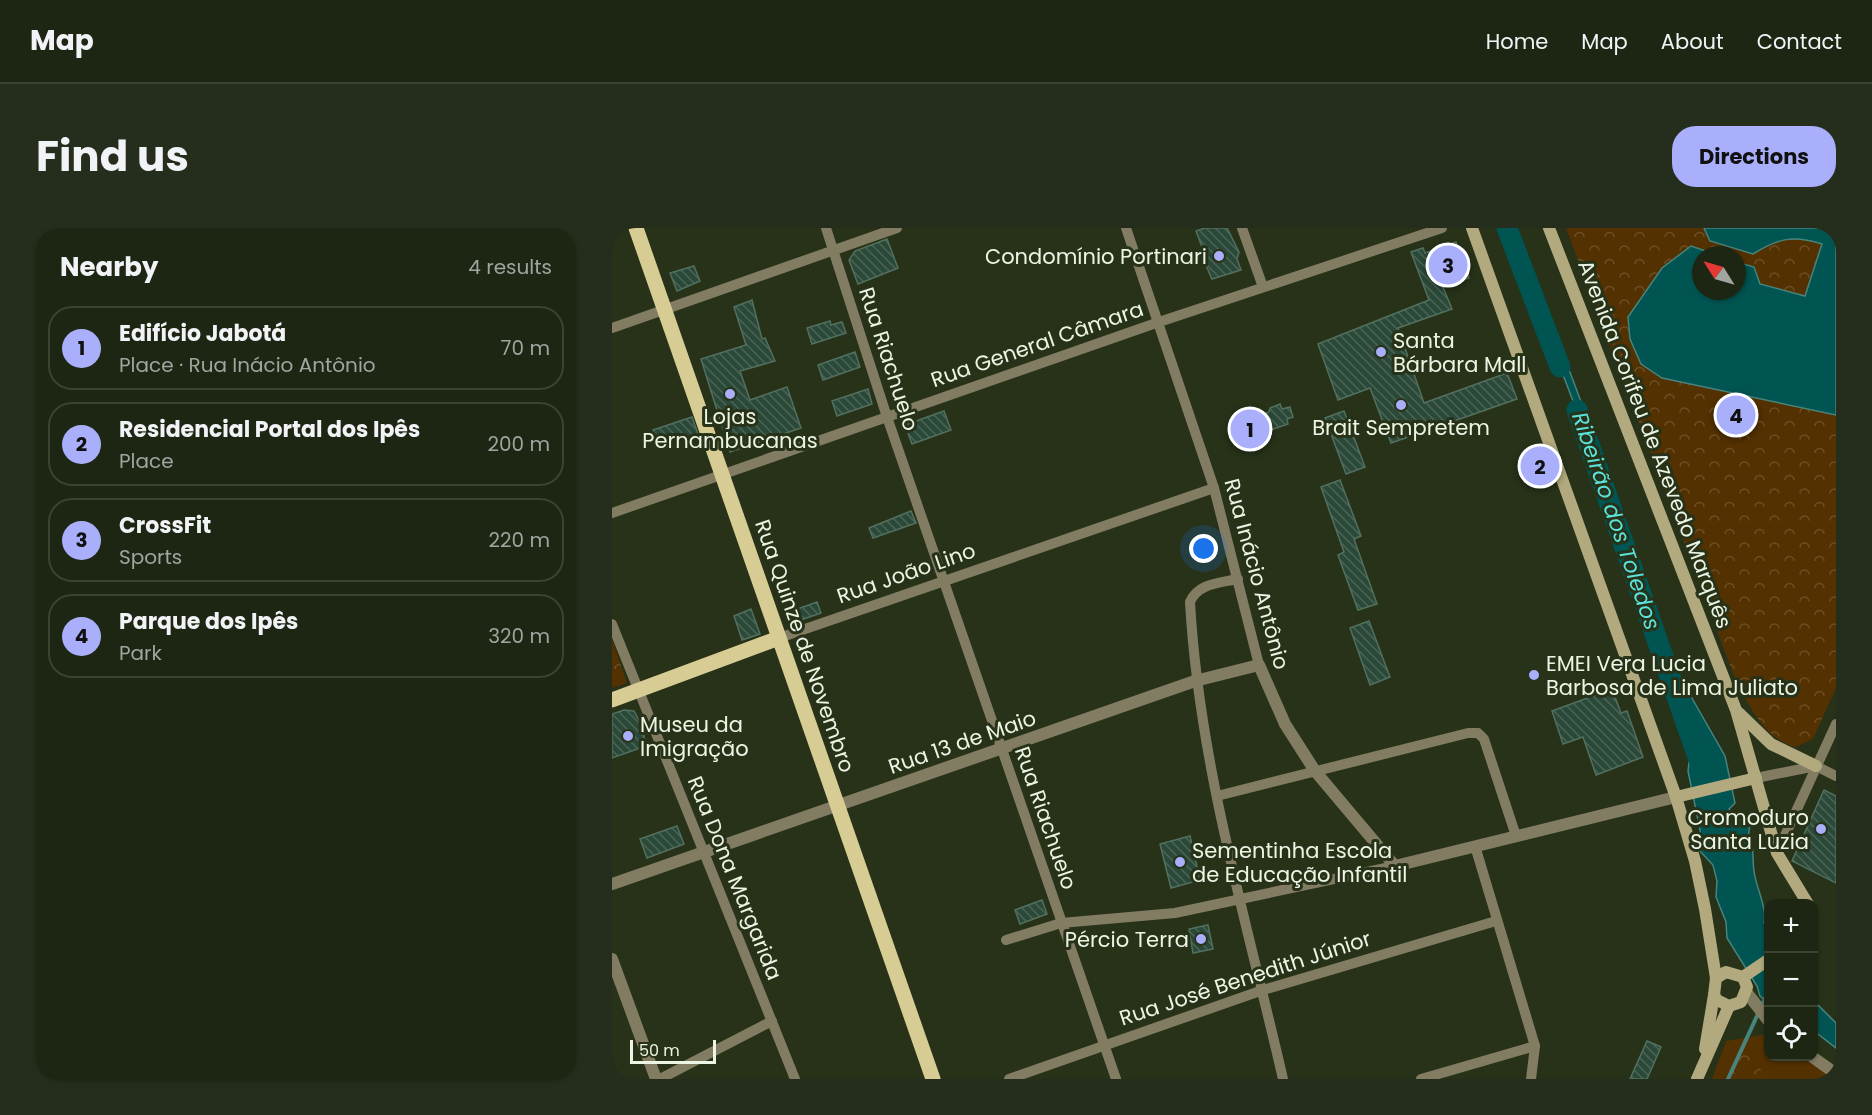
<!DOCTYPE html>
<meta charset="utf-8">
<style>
body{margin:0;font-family:Poppins,sans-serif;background:#252e1c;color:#f1f3f6}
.controls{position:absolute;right:18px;bottom:18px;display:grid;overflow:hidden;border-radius:12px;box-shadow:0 2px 4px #0004}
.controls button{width:54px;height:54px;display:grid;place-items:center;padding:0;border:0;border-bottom:2px solid #3b4333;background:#1d2613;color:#f1f3f6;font:30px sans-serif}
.compass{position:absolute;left:1080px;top:18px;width:54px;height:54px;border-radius:50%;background:#1d2613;box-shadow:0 2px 4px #0004;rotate:307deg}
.scale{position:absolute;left:18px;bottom:15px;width:86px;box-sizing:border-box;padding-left:6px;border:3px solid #ecf4e4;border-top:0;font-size:16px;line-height:21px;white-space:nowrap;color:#ecf4e4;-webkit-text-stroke:4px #273219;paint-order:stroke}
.you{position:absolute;left:592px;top:321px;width:21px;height:21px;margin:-15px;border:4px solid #fff;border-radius:50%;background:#1a73e8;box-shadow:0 0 0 9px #1a73e833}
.badge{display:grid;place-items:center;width:39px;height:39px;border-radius:50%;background:#aaaffb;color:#111;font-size:20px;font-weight:700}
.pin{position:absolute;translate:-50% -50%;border:3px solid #fff;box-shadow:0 2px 6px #0006}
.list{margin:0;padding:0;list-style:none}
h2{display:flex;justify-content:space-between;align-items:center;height:78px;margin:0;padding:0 24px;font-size:26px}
h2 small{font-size:20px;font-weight:400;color:#a0a5a0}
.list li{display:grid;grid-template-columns:39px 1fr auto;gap:18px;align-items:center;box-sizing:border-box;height:84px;margin:0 12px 12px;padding:0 12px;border:2px solid #3b4333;border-radius:24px}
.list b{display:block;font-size:22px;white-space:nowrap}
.list p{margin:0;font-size:20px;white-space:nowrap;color:#a0a5a0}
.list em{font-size:20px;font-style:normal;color:#a0a5a0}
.icon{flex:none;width:33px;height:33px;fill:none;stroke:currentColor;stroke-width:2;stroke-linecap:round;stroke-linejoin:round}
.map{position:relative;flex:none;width:1224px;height:851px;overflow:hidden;border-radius:24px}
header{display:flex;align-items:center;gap:36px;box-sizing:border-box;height:84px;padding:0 30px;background:#1d2613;border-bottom:2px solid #3b4333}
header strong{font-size:28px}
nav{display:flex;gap:33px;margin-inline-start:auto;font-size:21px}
.intro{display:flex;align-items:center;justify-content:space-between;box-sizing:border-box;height:144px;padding:0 36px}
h1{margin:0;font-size:42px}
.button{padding:15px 27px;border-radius:24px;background:#aaaffb;color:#111;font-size:21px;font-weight:700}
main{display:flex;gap:36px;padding:0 36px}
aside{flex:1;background:#1d2613;border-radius:24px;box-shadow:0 2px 4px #0004}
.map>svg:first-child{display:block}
</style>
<header>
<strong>Map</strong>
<nav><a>Home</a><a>Map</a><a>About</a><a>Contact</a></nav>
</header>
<div class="intro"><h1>Find us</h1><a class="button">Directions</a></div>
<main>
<aside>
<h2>Nearby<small>4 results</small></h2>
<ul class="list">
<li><span class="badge">1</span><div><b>Edifício Jabotá</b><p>Place · Rua Inácio Antônio</p></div><em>70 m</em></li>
<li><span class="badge">2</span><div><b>Residencial Portal dos Ipês</b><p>Place</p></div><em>200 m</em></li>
<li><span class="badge">3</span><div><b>CrossFit</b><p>Sports</p></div><em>220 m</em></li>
<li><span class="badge">4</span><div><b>Parque dos Ipês</b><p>Park</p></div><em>320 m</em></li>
</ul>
</aside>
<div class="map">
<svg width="1224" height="851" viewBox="0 0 1224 851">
<defs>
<pattern id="forest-crowns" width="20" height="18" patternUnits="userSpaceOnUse" patternTransform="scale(1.5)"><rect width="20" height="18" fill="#533101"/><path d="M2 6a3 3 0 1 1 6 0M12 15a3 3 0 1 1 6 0" fill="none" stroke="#6c4f26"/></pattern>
<pattern id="building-back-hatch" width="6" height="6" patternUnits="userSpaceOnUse" patternTransform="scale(1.5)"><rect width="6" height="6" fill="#2b4939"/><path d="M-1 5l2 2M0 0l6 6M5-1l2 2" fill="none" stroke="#4a6456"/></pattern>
</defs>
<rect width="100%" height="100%" fill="#273219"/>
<polygon fill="#533101" points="1156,806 1156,828 1190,829 1223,851 1100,851 1114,813"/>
<g fill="url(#forest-crowns)" fill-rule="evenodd">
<path d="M 954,0 L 1224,0 L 1224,460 L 1201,511 L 1184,519 C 1152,511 1139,480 1124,453 ZM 1089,27 L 1125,27 L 1125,63 L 1089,63 Z"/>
<polygon points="0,412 15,455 0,460"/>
<polygon points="1132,816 1155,851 1116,851"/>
</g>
<g fill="#005451" stroke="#47847d" stroke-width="1.5">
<path d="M 895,0 L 900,0 L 915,29 L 996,246 L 1065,444 L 1113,528 L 1123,575 L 1117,581 L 1124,590 L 1138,597 L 1136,609 C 1143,618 1140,632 1142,643 C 1144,660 1155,678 1152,695 L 1156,698 L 1156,775 L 1148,768 L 1145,758 L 1115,710 L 1114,694 L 1104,669 L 1105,653 L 1101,637 L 1087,622 L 1088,602 L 1076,543 L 1080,510 L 1027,366 L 974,207 Z"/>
<path d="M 1092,0 L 1224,0 L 1224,187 L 1050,150 L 1029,136 L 1018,111 L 1016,89 L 1050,40 L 1079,18 L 1106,27 L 1089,27 L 1089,63 L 1125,63 L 1125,34 L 1142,39 L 1148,56 L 1193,68 L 1210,16 C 1181,7 1167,10 1141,26 L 1098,13 Z"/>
<polygon points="1202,773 1224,795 1224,820 1202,803"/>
</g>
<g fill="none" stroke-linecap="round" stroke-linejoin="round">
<polyline stroke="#47847d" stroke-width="4" points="1116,851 1156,764"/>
<g stroke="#005451" stroke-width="21">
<polyline points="895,0 948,139"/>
<polyline points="965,182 1087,532"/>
</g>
</g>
<g fill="url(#building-back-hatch)" stroke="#52705f" stroke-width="1.5">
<polygon points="593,0 615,0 627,24 625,31 629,42 600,51 588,24 590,19 584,3"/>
<polygon points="275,11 286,40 246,56 237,32 243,23"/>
<polygon points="844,14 857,50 831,59 840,81 786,100 812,175 895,145 905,171 779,215 758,160 726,172 706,116 817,72 799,24 811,20 813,25"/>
<polygon points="82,38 88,53 65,63 58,45"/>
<polygon points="140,72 150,111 153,110 163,133 128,143 138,172 175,159 189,200 118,224 89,131 134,117 122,79"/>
<polygon points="218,93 219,97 230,94 234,105 200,116 195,100"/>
<polygon points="243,124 248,139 211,152 206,137"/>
<polygon points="256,161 260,176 225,188 220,173"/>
<polygon points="668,176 670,181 678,179 681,189 675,191 676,196 633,211 631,206 625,208 621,198 629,195 627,190 649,187 657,184 658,180"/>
<polygon points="332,183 339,202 300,216 293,197"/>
<polygon points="732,183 753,239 734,246 713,190"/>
<polygon points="80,189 86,206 48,220 41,202"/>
<polygon points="931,227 938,245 925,250 919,232"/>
<polygon points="728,252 749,308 742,311 765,376 746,382 726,327 732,324 709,259"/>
<polygon points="299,283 304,295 261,310 257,300"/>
<polygon points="205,374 209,385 180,395 177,384"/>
<polygon points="139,381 148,406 130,412 122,388"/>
<polygon points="757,393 778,449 758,457 738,400"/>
<polygon points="1000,461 1009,485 1015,483 1031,529 984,547 971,509 951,516 940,483"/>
<polygon points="12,482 22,483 30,498 34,518 0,530 0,486"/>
<polygon points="1212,562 1224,568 1224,655 1180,633"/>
<polygon points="65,598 72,616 35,630 28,611"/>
<polygon points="578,608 588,652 559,660 548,616"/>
<polygon points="430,672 435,686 408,696 403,682"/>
<polygon points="596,697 601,721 581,725 577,701"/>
<polygon points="1035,813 1049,819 1035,851 1018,851"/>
</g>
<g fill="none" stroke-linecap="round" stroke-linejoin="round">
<g stroke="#827d62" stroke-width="10">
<polyline points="214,0 275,189 504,851"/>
<polyline points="514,0 602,260 647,437"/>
<polyline points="630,0 651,59"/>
<polyline points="0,100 285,0"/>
<polyline points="0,285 547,94 830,0"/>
<path d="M 626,351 C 608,355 586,355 578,374 C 587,536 635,694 671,851"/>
<polyline points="0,396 183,851"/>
<polyline points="167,410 602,260"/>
<polyline points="1204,538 1224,548"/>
<polyline points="1144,550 1204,538"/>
<polyline points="605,568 856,505 866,505 872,511 904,608"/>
<polyline points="863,618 923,818 919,851"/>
<polyline points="1165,625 1224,496"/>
<polyline points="394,712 449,695 563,685 783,638"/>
<polyline points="48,851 160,793"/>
<polyline points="397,851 651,762 884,693"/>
<polyline points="809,851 923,818"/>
</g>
<g stroke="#827d62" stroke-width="12">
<polyline points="0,656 583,453 647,437 673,496 703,543 783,638 1064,569"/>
<polyline points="0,731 44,851"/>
<polyline points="1135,765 1156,792"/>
<polyline points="1199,828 1224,846"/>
</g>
<g stroke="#b2aa7e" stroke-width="12">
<polyline points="860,0 1064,569 1083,633 1093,681 1104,750 1102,767 1105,772 1117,778 1129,774 1135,759 1131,749 1114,744 1104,750"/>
<polyline points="937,0 1124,482 1165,625 1196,676"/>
<polyline points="1127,485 1159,516 1204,538"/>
<polyline points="1064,569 1144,550"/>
<polyline points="1131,749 1156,732"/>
<polyline points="1093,821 1102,767"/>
<polyline points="1085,851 1117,778"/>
</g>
<g stroke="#d7cc94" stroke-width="15">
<polyline points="24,0 321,851"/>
<polyline points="0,472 167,410"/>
</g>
</g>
<g fill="#aaaffb" stroke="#273219" stroke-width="2">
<circle cx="607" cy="28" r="6"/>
<circle cx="769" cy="124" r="6"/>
<circle cx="118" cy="166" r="6"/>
<circle cx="789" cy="177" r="6"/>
<circle cx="922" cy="447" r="6"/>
<circle cx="16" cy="508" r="6"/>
<circle cx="1209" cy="601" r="6"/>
<circle cx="568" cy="634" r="6"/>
<circle cx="589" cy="711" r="6"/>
</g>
<g text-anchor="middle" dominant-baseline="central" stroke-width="6" stroke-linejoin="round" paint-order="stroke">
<g font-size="21" fill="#ecf4e4" stroke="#273219" text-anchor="start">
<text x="595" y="28" text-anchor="end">Condomínio Portinari</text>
<text x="781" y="112">Santa<tspan x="781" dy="24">Bárbara Mall</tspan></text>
<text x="118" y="188" text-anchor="middle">Lojas<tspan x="118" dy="24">Pernambucanas</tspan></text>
<text x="789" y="199" text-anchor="middle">Brait Sempretem</text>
<text x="934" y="435">EMEI Vera Lucia<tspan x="934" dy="24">Barbosa de Lima Juliato</tspan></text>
<text x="28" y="496">Museu da<tspan x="28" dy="24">Imigração</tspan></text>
<text x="1197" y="589" text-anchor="end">Cromoduro<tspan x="1197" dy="24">Santa Luzia</tspan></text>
<text x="580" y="622">Sementinha Escola<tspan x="580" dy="24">de Educação Infantil</tspan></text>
<text x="577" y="711" text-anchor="end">Pércio Terra</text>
</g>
<g font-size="21" fill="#ecf4e4" stroke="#273219">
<text transform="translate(425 116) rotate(-19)">Rua General Câmara</text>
<text transform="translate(277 131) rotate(72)">Rua Riachuelo</text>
<text transform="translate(1043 216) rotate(69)">Avenida Corifeu de Azevedo Marquês</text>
<text transform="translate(294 345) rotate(-19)">Rua João Lino</text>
<text transform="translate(645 346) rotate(75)">Rua Inácio Antônio</text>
<text transform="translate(193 418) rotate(71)">Rua Quinze de Novembro</text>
<text transform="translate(350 514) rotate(-19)">Rua 13 de Maio</text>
<text transform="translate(434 590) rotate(71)">Rua Riachuelo</text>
<text transform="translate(123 650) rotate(68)">Rua Dona Margarida</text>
<text transform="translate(633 750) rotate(-18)">Rua José Benedith Júnior</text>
</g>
<g font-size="22" font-style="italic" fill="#5be3db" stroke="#273219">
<text transform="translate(1004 293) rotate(71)">Ribeirão dos Toledos</text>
</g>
</g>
</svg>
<div class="controls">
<button>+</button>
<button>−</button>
<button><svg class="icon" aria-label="locate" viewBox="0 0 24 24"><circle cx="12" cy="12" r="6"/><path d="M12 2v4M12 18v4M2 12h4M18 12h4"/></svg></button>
</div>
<svg class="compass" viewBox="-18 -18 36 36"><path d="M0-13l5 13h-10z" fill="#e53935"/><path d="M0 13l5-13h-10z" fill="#a0a5a0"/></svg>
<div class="scale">50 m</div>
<div class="you"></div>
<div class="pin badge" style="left:638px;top:201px">1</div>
<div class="pin badge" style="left:928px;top:238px">2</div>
<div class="pin badge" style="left:836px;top:37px">3</div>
<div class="pin badge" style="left:1124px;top:187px">4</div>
</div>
</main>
